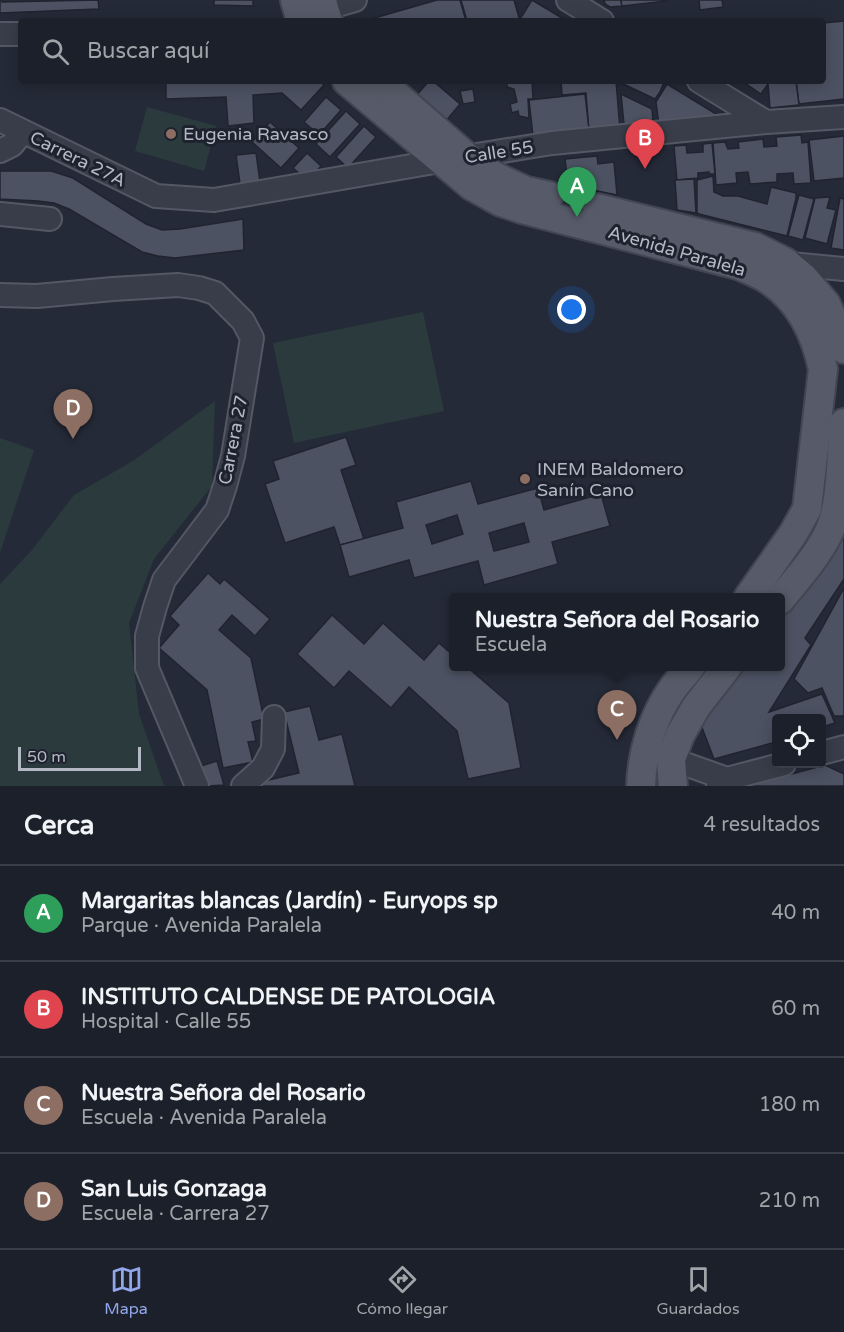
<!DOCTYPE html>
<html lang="es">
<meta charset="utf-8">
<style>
body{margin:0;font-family:"Varela Round",sans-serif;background:#292d36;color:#f1f3f6}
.controls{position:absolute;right:18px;bottom:18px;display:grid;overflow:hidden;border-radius:6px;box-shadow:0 3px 15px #0003}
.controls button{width:54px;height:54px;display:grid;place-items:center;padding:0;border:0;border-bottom:2px solid #3a3e47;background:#1c202a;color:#f1f3f6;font:30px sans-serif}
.scale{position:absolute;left:18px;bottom:15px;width:123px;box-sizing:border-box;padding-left:6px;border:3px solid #b4b8c5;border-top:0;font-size:16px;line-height:21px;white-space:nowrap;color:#b4b8c5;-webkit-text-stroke:4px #1e222e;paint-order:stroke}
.you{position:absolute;left:572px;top:310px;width:21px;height:21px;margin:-15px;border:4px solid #fff;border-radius:50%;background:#1a73e8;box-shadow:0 0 0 9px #1a73e833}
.badge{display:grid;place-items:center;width:39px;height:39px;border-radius:50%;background:#92a7eb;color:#fff;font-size:20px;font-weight:700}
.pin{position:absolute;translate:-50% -50px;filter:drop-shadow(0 2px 3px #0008)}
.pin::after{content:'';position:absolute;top:32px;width:21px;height:18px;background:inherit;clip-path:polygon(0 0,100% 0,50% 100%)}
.popup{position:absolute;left:449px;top:593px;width:336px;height:78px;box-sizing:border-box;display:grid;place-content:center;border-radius:6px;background:#1c202a;filter:drop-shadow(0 2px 4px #0005);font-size:20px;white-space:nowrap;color:#a0a3a8}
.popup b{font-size:22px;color:#f1f3f6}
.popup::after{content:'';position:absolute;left:50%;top:100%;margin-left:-12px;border:12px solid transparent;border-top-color:#1c202a}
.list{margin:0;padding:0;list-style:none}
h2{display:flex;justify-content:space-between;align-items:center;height:78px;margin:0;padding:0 24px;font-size:26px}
h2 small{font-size:20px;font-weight:400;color:#a0a3a8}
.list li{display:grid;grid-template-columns:39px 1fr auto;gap:18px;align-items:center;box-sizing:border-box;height:96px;padding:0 24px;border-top:2px solid #3a3e47}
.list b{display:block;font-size:22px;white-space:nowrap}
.list p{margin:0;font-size:20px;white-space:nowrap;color:#a0a3a8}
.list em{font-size:20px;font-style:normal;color:#a0a3a8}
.icon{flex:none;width:33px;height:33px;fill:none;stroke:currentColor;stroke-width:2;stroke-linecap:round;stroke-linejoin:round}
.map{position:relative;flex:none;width:844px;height:786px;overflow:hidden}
.search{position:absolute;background:#1c202a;box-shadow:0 3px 15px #0003;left:18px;right:18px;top:18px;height:66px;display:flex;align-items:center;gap:15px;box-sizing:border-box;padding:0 21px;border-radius:6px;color:#a0a3a8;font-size:22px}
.sheet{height:462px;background:#1c202a}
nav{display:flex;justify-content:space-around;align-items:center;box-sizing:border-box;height:84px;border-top:2px solid #3a3e47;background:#1c202a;font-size:16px;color:#a0a3a8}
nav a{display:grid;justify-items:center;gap:3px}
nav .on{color:#92a7eb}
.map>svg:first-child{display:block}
</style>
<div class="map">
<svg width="844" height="786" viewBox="0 0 844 786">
<rect width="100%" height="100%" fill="#252a38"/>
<g fill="#2b3a3d">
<polygon points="147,107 216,126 204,171 135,151"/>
<polygon points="423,312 444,411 294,443 273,343"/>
<polygon points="215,401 212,486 154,559 129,623 139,714 164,786 0,786 0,584 32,550 74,495 133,461"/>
<polygon points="0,438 34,450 0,553"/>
</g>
<g fill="#4c5262" stroke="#202430" stroke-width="1.5" fill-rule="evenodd">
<polygon points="0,0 2,0 2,2 98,0 99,9 0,13"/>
<polygon points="214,0 253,0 253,6 214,5"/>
<polygon points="437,0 460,0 466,21 364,21"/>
<polygon points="461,0 514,0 520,21 467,21"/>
<polygon points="532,0 567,21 523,21 520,19"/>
<polygon points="604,0 621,0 622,6 610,7 605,4"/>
<polygon points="621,0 667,0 667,1 622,6"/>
<polygon points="699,0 722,0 723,7 700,10"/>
<polygon points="844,21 844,99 799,104 796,81 823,81 823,23"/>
<polygon points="166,81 319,81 324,85 301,110 282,93 253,95 254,123 228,126 226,97 166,99"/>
<polygon points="429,81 433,81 460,104 446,121 416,96"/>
<polygon points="507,81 532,81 533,99 528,99 529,118 519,116 518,111 512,113 510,104 517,102 514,89 507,87"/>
<polygon points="561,81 616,81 620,129 589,132 586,93 562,95"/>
<polygon points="617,81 663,81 664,82 660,92 655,99"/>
<polygon points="742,81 770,81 761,94"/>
<polygon points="770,81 796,81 799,105 770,108 768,84"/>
<polygon points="667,84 721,117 659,125 656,102"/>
<polygon points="473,89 475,102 463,104 460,91"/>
<polygon points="585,94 589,130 533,136 529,100"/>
<polygon points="621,94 652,109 653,122 624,124"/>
<polygon points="326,97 341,110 319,135 304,122"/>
<polygon points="346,111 360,124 330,157 316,144"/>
<polygon points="270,122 299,148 281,168 252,142"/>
<polygon points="364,126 376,137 348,168 336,157"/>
<polygon points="801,135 802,143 808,142 811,183 794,184 793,173 777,174 777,182 750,184 748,172 736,173 737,183 716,185 713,143 725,142 728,149 739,148 738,142 763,139 764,147 777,146 776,137"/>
<polygon points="844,136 844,178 814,181 809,140"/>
<polygon points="712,143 715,174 709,174 709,172 698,173 698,178 677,180 674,146 686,145 687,153 703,152 703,144"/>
<polygon points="256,153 261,189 241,191 236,155"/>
<polygon points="307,153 321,166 308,181 293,168"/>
<polygon points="597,156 598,164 614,162 617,195 568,185 565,159"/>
<polygon points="0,171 51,171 73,178 146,224 162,230 180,229 243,219 244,250 175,258 158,256 142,252 69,209 54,203 38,201 0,199"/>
<polygon points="713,176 714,192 723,196 738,196 767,204 771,187 796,193 796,198 787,236 699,214 697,213 697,180"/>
<polygon points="694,179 696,213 677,210 675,180"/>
<polygon points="799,195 814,199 803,240 788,236"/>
<polygon points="830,197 827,208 836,210 827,244 805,238 815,198"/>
<polygon points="840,198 844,199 844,250 831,248"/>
<polygon points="346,437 356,465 341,470 364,539 340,545 334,527 285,543 265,484 279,479 273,461"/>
<polygon points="844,461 844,579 805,638 811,645 769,712 822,694 835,723 822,727 822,718 776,718 776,742 714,759 696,712 733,666 780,666 780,609"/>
<path d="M 471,481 L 478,504 L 538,488 L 544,510 L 601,494 L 610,526 L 552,542 L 558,564 L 484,585 L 478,561 L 414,578 L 409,560 L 349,577 L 340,545 L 403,528 L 396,502 ZM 457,515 L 463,534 L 432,544 L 426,525 ZM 524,523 L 529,542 L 494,551 L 489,533 Z"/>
<polygon points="208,573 220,584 224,579 270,619 255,636 232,615 219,630 251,658 264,719 252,722 256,741 248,742 253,762 223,768 207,690 159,648 179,625 170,616"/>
<polygon points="844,588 844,716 834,716 822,688 808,693 794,679"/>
<polygon points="332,615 364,644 383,623 424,660 439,643 454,656 454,666 466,666 509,703 521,768 468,779 457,731 409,687 391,708 349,671 334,688 297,654"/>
<polygon points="310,706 319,740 342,734 355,786 253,786 252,784 299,773 284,712"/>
<polygon points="217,761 224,785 208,786 201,766"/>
<polygon points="825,765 844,774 844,786 747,786"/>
</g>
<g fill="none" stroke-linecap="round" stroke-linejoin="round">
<defs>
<g id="minor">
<polyline points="568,0 602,21"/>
<polyline points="310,19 324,9 355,0"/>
<polyline points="0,34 21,34"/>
<polyline points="699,81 766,122"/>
<polyline points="0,120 156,196 214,200 440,161 552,143 766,122 844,117"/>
<polyline points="0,151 12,145 23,132"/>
<polyline points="0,214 50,219"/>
<polyline points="780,263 844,269"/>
<polyline points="0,295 37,296 113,289 178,285 199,288 215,293 243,321 252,338 233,456 225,486 217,510 164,580 155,607 147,636 147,668 197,786"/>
<polyline points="822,753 844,747"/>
<polyline points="671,759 727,779"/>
<polyline points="243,786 263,768 273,749 274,717"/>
<polyline points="718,786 727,779 784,764"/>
</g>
<g id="major">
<polyline points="295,0 301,21"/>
<polyline points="322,0 324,9 328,21"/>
<path d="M 347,81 L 472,186 L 501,202 L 522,209 L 738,265 C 747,269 756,272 764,277 C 798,297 815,331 823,369 L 807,509 L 793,534 L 748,598"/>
<polyline points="380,81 467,157 496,177 526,191 549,196"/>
<polyline points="597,208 755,247 785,262 804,278 826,304 842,341 844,349"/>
<path d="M 780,600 C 798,578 817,557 829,532 C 842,505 841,454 844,423"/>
<path d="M 641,786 C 642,752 653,716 673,688 C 678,681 685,674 691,666"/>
<polyline points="673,786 671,759 680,735 696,707 728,666"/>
</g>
</defs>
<use href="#minor" stroke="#545864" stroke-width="26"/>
<use href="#major" stroke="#424652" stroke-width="32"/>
<use href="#minor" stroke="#383d49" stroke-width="22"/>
<use href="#major" stroke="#575b69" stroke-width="28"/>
</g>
<g fill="#8d6e63" stroke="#1e222e" stroke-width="2">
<circle cx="171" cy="134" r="6"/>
<circle cx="525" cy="479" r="6"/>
</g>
<g text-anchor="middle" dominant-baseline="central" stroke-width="6" stroke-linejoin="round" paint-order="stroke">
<g font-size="18" fill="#b4b8c5" stroke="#1e222e" text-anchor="start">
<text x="183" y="134">Eugenia Ravasco</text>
<text x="537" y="469">INEM Baldomero<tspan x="537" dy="21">Sanín Cano</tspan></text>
</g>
<g font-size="18" fill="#b4b8c5" stroke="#1e222e">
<text transform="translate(499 152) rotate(-9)">Calle 55</text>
<text transform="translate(78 159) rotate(26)">Carrera 27A</text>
<text transform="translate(677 251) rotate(16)">Avenida Paralela</text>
<text transform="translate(233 440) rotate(-79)">Carrera 27</text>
</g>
</g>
</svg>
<div class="controls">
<button><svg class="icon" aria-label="locate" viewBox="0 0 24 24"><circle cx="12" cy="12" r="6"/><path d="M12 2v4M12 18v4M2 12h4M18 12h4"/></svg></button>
</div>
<div class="scale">50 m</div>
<div class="you"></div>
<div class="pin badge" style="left:577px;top:217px;background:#2e9e5b">A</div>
<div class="pin badge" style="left:645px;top:169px;background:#e0444e">B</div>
<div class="pin badge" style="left:617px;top:740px;background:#8d6e63">C</div>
<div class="popup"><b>Nuestra Señora del Rosario</b>Escuela</div>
<div class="pin badge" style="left:73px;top:439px;background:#8d6e63">D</div>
<div class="search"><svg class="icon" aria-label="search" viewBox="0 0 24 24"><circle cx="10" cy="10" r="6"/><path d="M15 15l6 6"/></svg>Buscar aquí</div>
</div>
<section class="sheet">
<h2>Cerca<small>4 resultados</small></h2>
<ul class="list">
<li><span class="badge" style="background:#2e9e5b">A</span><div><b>Margaritas blancas (Jardín) - Euryops sp</b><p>Parque · Avenida Paralela</p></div><em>40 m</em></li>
<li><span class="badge" style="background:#e0444e">B</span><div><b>INSTITUTO CALDENSE DE PATOLOGIA</b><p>Hospital · Calle 55</p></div><em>60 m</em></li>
<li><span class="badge" style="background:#8d6e63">C</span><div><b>Nuestra Señora del Rosario</b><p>Escuela · Avenida Paralela</p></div><em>180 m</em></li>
<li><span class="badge" style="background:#8d6e63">D</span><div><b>San Luis Gonzaga</b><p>Escuela · Carrera 27</p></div><em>210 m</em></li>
</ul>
</section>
<nav>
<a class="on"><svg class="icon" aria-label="map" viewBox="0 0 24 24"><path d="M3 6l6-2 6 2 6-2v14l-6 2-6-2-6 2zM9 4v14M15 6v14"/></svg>Mapa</a>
<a><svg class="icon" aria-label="directions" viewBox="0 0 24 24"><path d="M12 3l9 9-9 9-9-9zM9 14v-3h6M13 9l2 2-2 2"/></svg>Cómo llegar</a>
<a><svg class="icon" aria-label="saved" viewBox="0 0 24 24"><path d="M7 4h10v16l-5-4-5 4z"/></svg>Guardados</a>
</nav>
